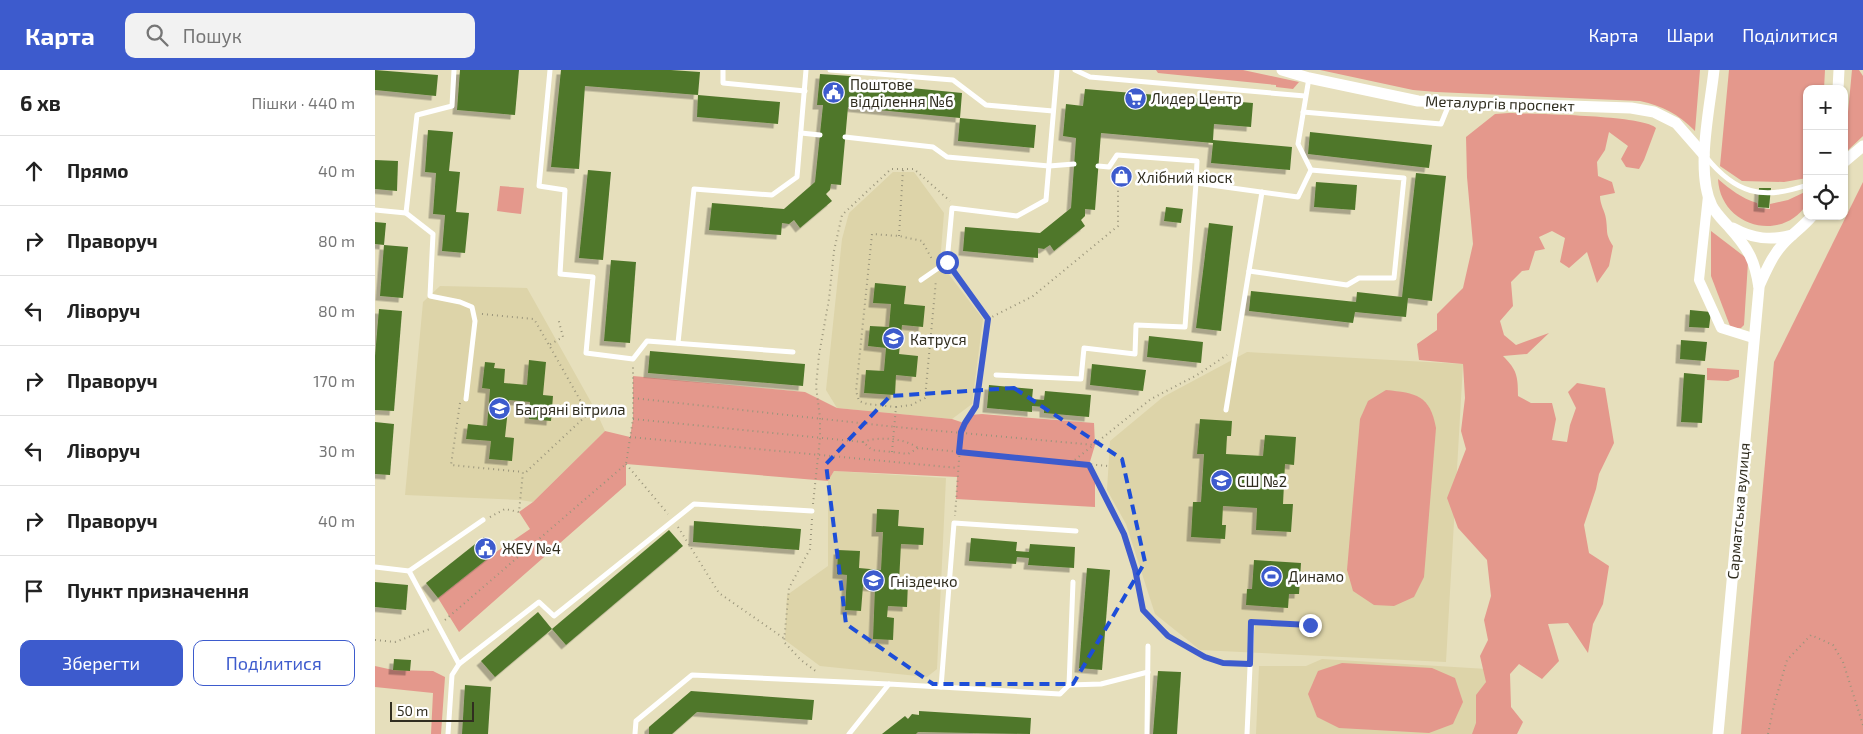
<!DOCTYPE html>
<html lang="uk">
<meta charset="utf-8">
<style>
body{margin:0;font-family:"Exo 2",sans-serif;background:#f2f2f2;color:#222}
.controls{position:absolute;right:15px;top:15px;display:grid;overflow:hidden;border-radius:10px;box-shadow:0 1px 4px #0004}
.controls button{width:45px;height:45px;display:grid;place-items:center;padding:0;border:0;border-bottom:1px solid #e0e0e0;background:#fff;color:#222;font:25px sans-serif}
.scale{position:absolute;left:15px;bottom:12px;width:84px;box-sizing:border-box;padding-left:5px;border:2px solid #312e20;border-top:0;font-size:14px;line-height:18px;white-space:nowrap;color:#312e20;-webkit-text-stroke:4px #fff;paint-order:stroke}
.stop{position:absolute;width:15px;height:15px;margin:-11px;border:4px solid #3d5bcd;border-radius:50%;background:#fff}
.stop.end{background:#3d5bcd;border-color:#fff;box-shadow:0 1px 5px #0008}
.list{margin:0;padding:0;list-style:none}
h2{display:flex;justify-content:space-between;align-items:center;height:65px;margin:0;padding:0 20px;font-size:21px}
h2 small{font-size:16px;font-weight:400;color:#767676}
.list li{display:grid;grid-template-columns:32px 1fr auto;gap:15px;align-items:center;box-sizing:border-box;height:70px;padding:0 20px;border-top:1px solid #e0e0e0}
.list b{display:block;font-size:19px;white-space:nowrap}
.list em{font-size:16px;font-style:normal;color:#767676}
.actions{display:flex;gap:10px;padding:15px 20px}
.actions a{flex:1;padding:11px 0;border:1px solid #3d5bcd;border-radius:10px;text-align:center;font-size:18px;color:#3d5bcd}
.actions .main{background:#3d5bcd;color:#fff}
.icon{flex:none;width:28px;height:28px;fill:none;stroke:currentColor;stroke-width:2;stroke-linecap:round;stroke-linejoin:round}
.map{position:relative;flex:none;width:1488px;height:664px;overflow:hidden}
header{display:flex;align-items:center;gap:30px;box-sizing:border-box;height:70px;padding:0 25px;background:#3d5bcd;color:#fff}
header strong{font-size:24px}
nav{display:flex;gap:28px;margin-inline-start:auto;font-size:18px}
.search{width:350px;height:45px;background:#f2f2f2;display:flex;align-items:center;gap:12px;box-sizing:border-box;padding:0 18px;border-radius:10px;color:#767676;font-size:19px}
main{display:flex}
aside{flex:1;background:#fff}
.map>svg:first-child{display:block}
</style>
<header>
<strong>Карта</strong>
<div class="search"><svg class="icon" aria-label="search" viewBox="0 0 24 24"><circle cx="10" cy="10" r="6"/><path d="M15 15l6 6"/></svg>Пошук</div>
<nav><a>Карта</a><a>Шари</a><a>Поділитися</a></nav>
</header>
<main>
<aside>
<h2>6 хв<small>Пішки · 440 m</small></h2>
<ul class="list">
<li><svg class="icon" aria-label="ahead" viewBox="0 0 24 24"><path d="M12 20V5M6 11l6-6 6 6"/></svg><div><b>Прямо</b></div><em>40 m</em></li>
<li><svg class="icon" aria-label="right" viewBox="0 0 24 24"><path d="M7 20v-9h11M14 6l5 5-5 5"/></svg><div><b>Праворуч</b></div><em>80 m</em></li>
<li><svg class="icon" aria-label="left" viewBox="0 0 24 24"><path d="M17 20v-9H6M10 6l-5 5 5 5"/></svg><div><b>Ліворуч</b></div><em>80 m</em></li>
<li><svg class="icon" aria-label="right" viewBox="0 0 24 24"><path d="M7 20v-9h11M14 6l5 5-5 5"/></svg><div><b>Праворуч</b></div><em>170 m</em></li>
<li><svg class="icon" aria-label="left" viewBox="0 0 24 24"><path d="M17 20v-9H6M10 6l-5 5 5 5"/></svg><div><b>Ліворуч</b></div><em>30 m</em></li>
<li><svg class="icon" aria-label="right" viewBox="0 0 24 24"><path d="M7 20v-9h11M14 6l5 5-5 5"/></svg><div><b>Праворуч</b></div><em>40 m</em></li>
<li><svg class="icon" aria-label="arrive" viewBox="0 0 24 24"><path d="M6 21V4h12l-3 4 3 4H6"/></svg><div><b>Пункт призначення</b></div></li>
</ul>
<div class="actions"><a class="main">Зберегти</a><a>Поділитися</a></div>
</aside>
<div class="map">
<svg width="1488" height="664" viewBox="0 0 1488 664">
<defs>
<filter id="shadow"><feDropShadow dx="-4.5" dy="4.5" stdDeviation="0" flood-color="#0004"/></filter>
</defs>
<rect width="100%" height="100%" fill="#e6dfbc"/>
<g fill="#ddd4a9">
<polygon points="518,102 539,102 569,143 565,193 608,249 597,334 577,349 462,338 451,320 467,169 474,143"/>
<polygon points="65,216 152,218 221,341 230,361 158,432 145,430 30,425 48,232"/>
<polygon points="872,282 1088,294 1071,592 825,580 780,544 751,454 732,420 735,371 788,327"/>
<polygon points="459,401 571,408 562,599 552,607 445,596 410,570 412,525 453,496 453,411"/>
<polygon points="947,589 1112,599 1106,664 881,664 884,596 931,596"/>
</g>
<g fill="#e4988c">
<polygon points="781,0 868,0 924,12 918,19 901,17 901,15 783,3"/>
<path d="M 945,0 L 1325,0 L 1320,61 C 1303,44 1288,36 1265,31 L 1061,22 L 1038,20 Z"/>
<polygon points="1354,0 1450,0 1449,19 1432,19 1432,108 1409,112 1367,111 1345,96"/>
<polygon points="1477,0 1484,0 1488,6 1488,66 1469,84"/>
<path d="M 1134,43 C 1157,44 1270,45 1281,58 L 1269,90 L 1264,99 L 1251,97 L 1246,89 L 1253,76 L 1234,62 L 1230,80 L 1222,92 L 1223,106 L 1237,112 L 1240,123 L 1225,126 C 1225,135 1230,141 1231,149 C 1233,163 1230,163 1238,176 L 1234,196 L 1222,213 L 1212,182 L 1194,198 L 1185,192 L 1190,168 L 1177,161 L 1164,167 L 1170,179 L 1160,181 L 1154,200 L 1147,201 L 1136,212 L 1138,236 L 1125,251 L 1129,265 L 1141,275 L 1174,263 L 1152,284 L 1128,286 C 1142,300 1143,306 1143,326 L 1156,333 L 1177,333 L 1181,349 L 1177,370 L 1192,372 L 1195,355 L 1201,338 L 1193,322 L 1202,313 L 1230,318 L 1239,373 L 1224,404 L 1221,419 L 1209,455 L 1214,483 L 1234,496 L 1228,534 L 1218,554 L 1213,583 L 1193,553 L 1173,554 L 1184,591 L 1167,609 L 1144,594 L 1135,604 L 1136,637 L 1148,652 L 1142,664 L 1097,664 L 1101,653 L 1101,625 L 1111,612 L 1105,586 L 1113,570 L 1109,550 L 1116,526 L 1112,490 L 1083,458 L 1072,428 L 1091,379 L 1086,361 L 1090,328 L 1088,294 L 1044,290 L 1042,274 L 1062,260 L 1062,244 L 1088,218 L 1098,174 L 1092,107 L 1091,67 L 1120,44 Z"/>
<path d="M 1343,109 C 1356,120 1366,128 1382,133 L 1383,138 L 1395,139 L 1395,134 L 1413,130 L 1432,121 L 1432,134 C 1406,174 1345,156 1343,109 Z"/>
<polygon points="1488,112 1488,664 1366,664 1399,292"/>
<polygon points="125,116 149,118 146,144 122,141"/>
<polygon points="1336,161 1370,187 1373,192 1369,255 1366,258 1357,258 1355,256 1336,206"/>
<polygon points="1332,298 1364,300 1364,307 1353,311 1332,310"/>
<polygon points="258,306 430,322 462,338 577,349 589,353 595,345 607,344 719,353 720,375 714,395 720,407 720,437 581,429 582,407 459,401 453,411 251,394 251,415 84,562 63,528 121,482 155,459 144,442 158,432 230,361 255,367 258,349"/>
<path d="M 1011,320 C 1041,323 1055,325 1061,358 L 1049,507 L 1039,527 L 1019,536 L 999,535 L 978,521 L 972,500 L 985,349 L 993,331 Z"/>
<polygon points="967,593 1057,598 1080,608 1088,632 1078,654 1054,663 964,658 942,647 933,624 943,601"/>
<polygon points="0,596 18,600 58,601 70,607 66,664 56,664 58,623 0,617"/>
</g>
<g fill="#50772b" filter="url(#shadow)">
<polygon points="0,0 63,5 61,26 0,20"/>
<polygon points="85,0 144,0 140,45 82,40"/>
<polygon points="186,0 296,0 325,2 323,25 210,16 204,99 176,97"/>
<polygon points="445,4 476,6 476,12 587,23 585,48 661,55 659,78 583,71 585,48 473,37 466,115 456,114 455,120 451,124 457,131 425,158 419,150 414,154 407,153 406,165 334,160 337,133 409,139 440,112 448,35 442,35"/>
<polygon points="710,19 878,33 876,57 839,54 838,70 917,77 915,100 836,93 838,73 726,63 720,140 710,139 710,146 706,150 710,156 679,181 675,175 669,179 663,178 663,188 588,181 590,157 665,163 696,138 701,68 688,66 691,34 708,36"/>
<polygon points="323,25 405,32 403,54 322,47"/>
<polygon points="53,60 78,62 74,101 85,102 81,142 94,143 90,183 67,181 70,145 58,144 61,103 50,102"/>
<polygon points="935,62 1057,75 1054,98 933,84"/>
<polygon points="0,90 23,91 22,121 0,119"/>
<polygon points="213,100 236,102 228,190 204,188"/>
<polygon points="1041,103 1071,106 1057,231 1033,228 1031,247 980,242 978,253 874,241 876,221 981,232 982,222 1027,227"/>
<polygon points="941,112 982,115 980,140 939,137"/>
<polygon points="1384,118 1396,118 1394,138 1383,137"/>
<polygon points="791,137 808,139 806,153 789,151"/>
<polygon points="0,152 11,153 9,175 0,174"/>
<polygon points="834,153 858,156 846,261 821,258"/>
<polygon points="9,175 33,177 28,228 5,226"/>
<polygon points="236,190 261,192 255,273 229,271"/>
<polygon points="500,213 531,216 529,234 550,236 548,257 527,255 524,284 543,286 541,307 521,305 520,325 489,323 491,300 509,301 511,278 493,276 495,256 514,257 516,234 498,233"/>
<polygon points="4,239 27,241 19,341 0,340 0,286"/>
<polygon points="1315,240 1336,242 1334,258 1314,257"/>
<polygon points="774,266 828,272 826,293 772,287"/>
<polygon points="1306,270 1332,272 1330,291 1305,289"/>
<polygon points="275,281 430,294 428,316 273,303"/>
<polygon points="154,290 171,292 168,325 178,326 176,351 154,349 155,332 134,330 130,367 139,368 137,391 114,389 116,371 91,369 93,354 112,356 115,319 107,318 110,292 120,293 119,298 130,299 129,313 152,315"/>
<polygon points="717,294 771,300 768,321 715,315"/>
<polygon points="1309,303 1330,305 1327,353 1306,352"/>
<polygon points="614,315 658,319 657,329 669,330 670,321 716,325 714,347 669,343 669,337 657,336 657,342 612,338"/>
<polygon points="825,349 857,351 856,366 852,366 851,384 888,386 890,365 921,367 919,395 910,394 908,434 918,434 916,462 881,460 882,438 848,436 847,455 851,455 850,469 816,467 818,432 826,432 829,384 822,384"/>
<polygon points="0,352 19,354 15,405 0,404"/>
<polygon points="502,439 524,440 523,456 549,458 548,475 526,474 524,512 533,512 532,537 513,536 512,547 519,548 518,570 498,569 500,517 488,516 486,541 470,540 472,505 462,504 463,480 485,481 484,498 506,500 508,462 501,462"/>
<polygon points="319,451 426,459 424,480 318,472"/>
<polygon points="294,460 308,476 191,575 177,559"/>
<polygon points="109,467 121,482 63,528 51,513"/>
<polygon points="596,468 642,472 641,481 654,482 655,474 700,477 699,498 653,495 654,488 642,487 641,494 594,491"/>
<polygon points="879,490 926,493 924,524 914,524 913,538 871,535 872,519 877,519"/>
<polygon points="712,498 735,500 727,600 704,598"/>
<polygon points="0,512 33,515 31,540 0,537"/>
<polygon points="163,542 177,559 120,607 106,591"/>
<polygon points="19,589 36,590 35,601 18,600"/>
<polygon points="783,601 806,602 802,664 778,664"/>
<polygon points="90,615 116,617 113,664 87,664"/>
<polygon points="316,621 439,630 437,650 322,642 297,664 274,664 274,657"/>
<polygon points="544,641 656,648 655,664 543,662 541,664 507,664 530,646 533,649 537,644 544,645"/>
</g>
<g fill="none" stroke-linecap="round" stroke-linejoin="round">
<g stroke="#9a957b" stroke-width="2" stroke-dasharray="1 4" stroke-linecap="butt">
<polyline points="524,166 528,99"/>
<polyline points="576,198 613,249 601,336 589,353 586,362 580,446"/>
<polyline points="107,244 159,249 174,275"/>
<polyline points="613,249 658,226 743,156 743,116 737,103"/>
<polyline points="258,328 521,357 720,375"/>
<polyline points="85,333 76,395 148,402"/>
<polyline points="521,337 536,335 550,328 561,210"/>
<polyline points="258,349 488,372 497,380 517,382 533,384 543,378 733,396"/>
<polyline points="255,367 583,398"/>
<path d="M 488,372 C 504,366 529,368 543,378"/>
<polyline points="517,382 521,337 492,334 484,331 481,321 497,164 524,166 547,171 558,191"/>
<polyline points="696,393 776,329 822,305 852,285"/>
<polyline points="251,394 293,444"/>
<polyline points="714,395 749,464 759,499 768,540 793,566 830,587 848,593 867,594"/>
<polyline points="438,434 445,368 445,348 441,316 444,285 454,229 459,181 467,145 516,99 539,99 575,131"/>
<polyline points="115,447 130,439 144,442 148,402 151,402 213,344 174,275 188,267 183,248"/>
<polyline points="437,449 435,479 414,518 409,572 426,590 442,602"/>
<polyline points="303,457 344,523 410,569"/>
<polyline points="70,550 251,394 258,349 258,296"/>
<polyline points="0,570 20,572 55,559"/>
<polyline points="1393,664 1399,635 1412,590 1436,565 1458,575 1468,592 1488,655"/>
</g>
<g stroke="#fff" stroke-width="5">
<polyline points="175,0 164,116 190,120 185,204 218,207 211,283 258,289 272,271 418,282"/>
<polyline points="348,0 348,13 430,21"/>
<polyline points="455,0 578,10 611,35 678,41"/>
<polyline points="700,0 715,7 930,26"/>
<polyline points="928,42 1066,54 1075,32"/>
<polyline points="426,63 445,65"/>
<polyline points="470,67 558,77 572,87 674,96 699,94"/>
<path d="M 1331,87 C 1360,123 1387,131 1432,115"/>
<polyline points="723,96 734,97 742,85 822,91 821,113 923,127 936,100 923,74 934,8"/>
<polyline points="0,140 31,143 42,45 77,36 79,0"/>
<polyline points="31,143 58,164 55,226 85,232 97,237 100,251 91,329"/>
<polyline points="874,201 972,215 984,208 1019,208 1029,108 936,100"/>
<polyline points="546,210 572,192 577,138 642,146 671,130 682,0"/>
<polyline points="303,273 319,119 397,125 422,107 431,0"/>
<polyline points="621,305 706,309 709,278 760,284 761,255 810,257 821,113"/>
<polyline points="851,340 887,122"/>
<polyline points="0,497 34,501 108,450"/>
<polyline points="34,501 84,594"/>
<polyline points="694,615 726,614 773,602"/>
<polyline points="566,617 579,453 701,461"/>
<polyline points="73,664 77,605 84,594 164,532 179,546 319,434 437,441"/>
<polyline points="260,664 261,651 317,605 514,614"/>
<polyline points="474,664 514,614 685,624 694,615 698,512"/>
<polyline points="772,664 773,576"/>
<polyline points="872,664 877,552 935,555"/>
</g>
<polyline stroke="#fff" stroke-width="10" points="1333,126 1324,210 1346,258 1378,268"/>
<g stroke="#fff" stroke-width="11">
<polyline points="907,0 934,8 1043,31 1256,38 1279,42 1301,53 1329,85"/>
<path d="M 1339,0 C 1335,38 1320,102 1337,136 C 1342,145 1348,150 1354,157 C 1373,178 1380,190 1384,218 L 1343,664"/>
<polyline points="1463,19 1464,0"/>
<polyline points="1469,92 1488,76"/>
<path d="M 1358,158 C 1378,169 1396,171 1417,165"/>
<path d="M 1384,216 C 1391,201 1397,186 1408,174 C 1417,164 1428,157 1437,146"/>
</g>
</g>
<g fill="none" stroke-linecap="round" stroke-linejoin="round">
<polyline stroke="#3d5bcd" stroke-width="6" points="572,192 613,249 601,336 590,353 586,362 584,382 714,395 749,464 760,499 768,540 793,566 830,587 848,593 875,594 876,552 935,555"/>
</g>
<path fill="none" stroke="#1d4ed8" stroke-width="4" stroke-dasharray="10 6" stroke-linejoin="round" d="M 639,318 L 747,389 L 770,492 L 698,614 L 558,614 L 471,554 L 451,394 L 515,326 Z"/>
<defs>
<symbol id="civic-disc" viewBox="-11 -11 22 22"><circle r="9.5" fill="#3d5bcd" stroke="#fff"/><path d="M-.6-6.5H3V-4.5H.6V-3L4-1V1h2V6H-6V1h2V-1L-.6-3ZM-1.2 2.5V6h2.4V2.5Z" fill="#fff"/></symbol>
<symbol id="supermarket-disc" viewBox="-11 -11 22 22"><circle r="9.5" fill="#3d5bcd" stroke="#fff"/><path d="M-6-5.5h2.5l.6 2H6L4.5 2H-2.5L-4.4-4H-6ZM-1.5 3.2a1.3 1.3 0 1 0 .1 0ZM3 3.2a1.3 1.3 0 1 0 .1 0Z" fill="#fff"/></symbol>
<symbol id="shop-disc" viewBox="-11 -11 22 22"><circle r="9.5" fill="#3d5bcd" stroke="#fff"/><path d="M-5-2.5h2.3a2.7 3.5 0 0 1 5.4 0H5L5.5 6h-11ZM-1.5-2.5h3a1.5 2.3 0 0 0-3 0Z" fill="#fff"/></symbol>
<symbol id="school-disc" viewBox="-11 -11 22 22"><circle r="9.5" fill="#3d5bcd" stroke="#fff"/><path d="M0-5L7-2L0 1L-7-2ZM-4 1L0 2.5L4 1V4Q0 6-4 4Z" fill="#fff"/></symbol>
<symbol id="stadium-disc" viewBox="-11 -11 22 22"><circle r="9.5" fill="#3d5bcd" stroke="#fff"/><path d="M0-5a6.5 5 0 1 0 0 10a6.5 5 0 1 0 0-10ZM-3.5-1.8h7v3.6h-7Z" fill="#fff"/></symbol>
</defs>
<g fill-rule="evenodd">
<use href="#civic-disc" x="446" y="10" width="25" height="25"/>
<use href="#supermarket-disc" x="748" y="16" width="25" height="25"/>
<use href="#shop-disc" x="734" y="94" width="25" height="25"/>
<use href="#school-disc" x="506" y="256" width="25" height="25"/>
<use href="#school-disc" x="112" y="326" width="25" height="25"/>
<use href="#school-disc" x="834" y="398" width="25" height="25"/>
<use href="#civic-disc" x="98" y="466" width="25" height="25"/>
<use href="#stadium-disc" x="884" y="494" width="25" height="25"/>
<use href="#school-disc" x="486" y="498" width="25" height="25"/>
</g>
<g text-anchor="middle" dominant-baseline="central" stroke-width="5" stroke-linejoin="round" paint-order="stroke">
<g font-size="15" fill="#312e20" stroke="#fff" text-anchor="start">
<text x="475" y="14">Поштове<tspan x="475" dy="17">відділення №6</tspan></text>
<text x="776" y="28">Лидер Центр</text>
<text x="762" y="107">Хлібний кіоск</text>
<text x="535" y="269">Катруся</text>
<text x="140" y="339">Багряні вітрила</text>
<text x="862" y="411">СШ №2</text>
<text x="127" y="478">ЖЕУ №4</text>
<text x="913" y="506">Динамо</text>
<text x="515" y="511">Гніздечко</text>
</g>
<g font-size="15" fill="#312e20" stroke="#fff">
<text transform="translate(1125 33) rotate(2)">Металургів проспект</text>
<text transform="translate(1363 441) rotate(-85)">Сарматська вулиця</text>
</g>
</g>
</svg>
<div class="controls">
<button>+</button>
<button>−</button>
<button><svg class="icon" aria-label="locate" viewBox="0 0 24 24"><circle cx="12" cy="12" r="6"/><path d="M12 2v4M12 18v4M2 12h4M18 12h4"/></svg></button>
</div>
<div class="scale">50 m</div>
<div class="stop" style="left:572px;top:192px"></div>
<div class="stop end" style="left:935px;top:555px"></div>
</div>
</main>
